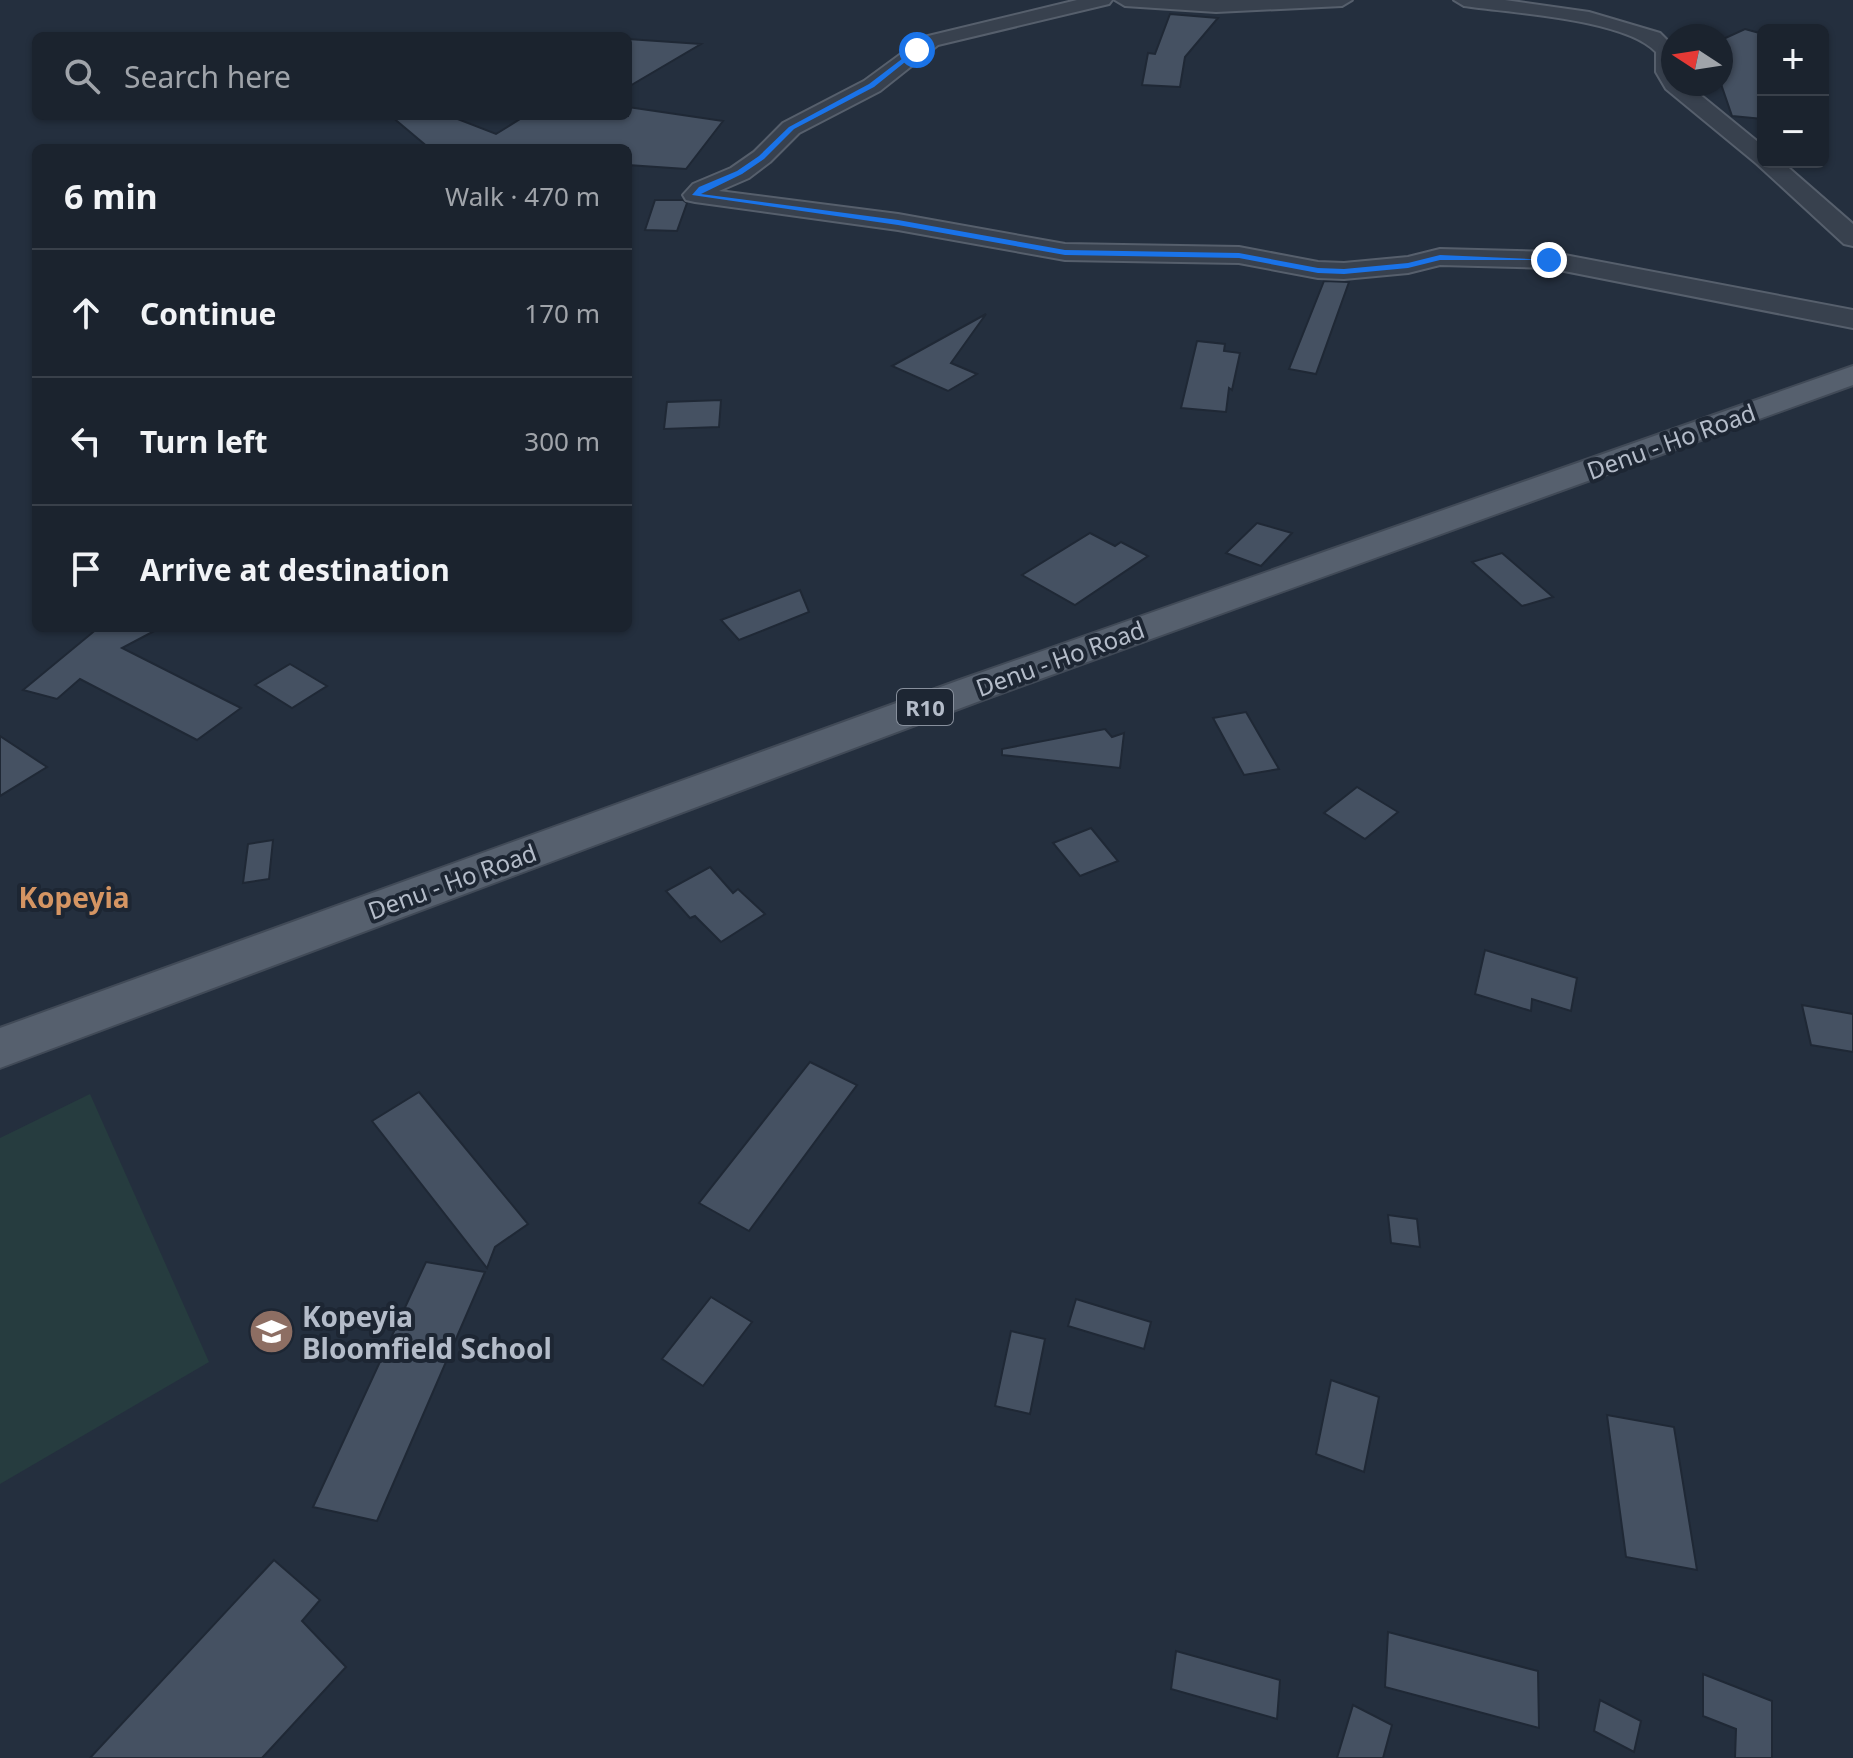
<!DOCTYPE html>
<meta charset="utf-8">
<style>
body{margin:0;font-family:"Noto Sans",sans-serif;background:#242b36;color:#f1f3f6}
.controls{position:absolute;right:24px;top:24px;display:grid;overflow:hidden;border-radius:12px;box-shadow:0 2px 6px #0004}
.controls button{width:72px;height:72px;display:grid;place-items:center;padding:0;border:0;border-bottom:2px solid #39404a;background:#1b232e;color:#f1f3f6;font:40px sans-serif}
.compass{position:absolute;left:1661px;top:24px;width:72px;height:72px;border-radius:50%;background:#1b232e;box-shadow:0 2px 6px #0004;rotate:282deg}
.stop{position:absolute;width:24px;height:24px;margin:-18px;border:6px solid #1a73e8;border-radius:50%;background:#fff}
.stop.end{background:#1a73e8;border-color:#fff;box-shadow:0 2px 8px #0008}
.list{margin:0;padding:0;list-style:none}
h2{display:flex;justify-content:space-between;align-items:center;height:104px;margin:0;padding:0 32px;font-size:34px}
h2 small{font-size:26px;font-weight:400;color:#a0a4aa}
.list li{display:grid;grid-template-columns:52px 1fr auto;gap:24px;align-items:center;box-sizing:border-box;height:128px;padding:0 32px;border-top:2px solid #39404a}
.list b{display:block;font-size:30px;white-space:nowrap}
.list em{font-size:26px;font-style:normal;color:#a0a4aa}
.icon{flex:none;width:44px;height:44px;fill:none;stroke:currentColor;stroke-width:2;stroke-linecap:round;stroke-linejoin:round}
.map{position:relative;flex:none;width:1853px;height:1758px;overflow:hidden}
.search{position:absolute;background:#1b232e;box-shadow:0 2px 6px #0004;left:32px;top:32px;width:600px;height:88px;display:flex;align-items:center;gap:20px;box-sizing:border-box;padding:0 28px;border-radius:12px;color:#a0a4aa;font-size:30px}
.panel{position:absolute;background:#1b232e;box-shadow:0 2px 6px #0004;left:32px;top:144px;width:600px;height:488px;border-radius:12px}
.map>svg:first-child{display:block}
</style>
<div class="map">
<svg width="1853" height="1758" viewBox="0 0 1853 1758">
<rect width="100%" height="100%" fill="#242f3e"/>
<polygon fill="#263c3f" points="90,1094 209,1362 0,1484 0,1138"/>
<g fill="#455162" stroke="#1f2835" stroke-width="2">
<polygon points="1170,14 1218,18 1185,57 1180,87 1142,85 1148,53 1155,54"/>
<polygon points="1745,29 1763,34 1763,119 1732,116 1721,84 1721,40"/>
<polygon points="628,39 701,44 628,87"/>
<polygon points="628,107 723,121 686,169 628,165 628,148 429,148 391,116 450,116 496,134 525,116 628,116"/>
<polygon points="655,200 683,200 687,203 677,231 645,230"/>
<polygon points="1324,281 1349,282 1316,374 1289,369"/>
<polygon points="986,314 951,363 977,374 948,391 892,366"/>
<polygon points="1197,341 1225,344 1224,351 1240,353 1232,390 1229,388 1226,412 1181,408"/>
<polygon points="721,400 719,427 664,429 667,402"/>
<polygon points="1257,523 1292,533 1261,566 1226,553"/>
<polygon points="1090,533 1115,546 1121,542 1148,556 1075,605 1022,575"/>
<polygon points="1502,553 1553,597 1522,606 1472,562"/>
<polygon points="800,590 809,612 739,640 721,620"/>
<polygon points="98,628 160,628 122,648 241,708 197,740 80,679 57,699 23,690"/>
<polygon points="290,664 327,686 292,708 255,685"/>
<polygon points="1246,712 1279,769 1244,775 1213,718"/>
<polygon points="1105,729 1112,737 1124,733 1120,768 1002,755 1002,749"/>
<polygon points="0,736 47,767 0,796"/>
<polygon points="1357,787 1398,812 1365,839 1324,813"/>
<polygon points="1091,828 1118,861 1080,876 1053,843"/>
<polygon points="273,840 269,879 243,883 248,844"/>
<polygon points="710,867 733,893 738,889 765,914 721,942 695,916 690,918 666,891"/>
<polygon points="1485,950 1577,978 1571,1011 1532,999 1531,1011 1475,994"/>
<polygon points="1802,1005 1853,1014 1853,1052 1811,1045"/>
<polygon points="810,1062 857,1085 749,1231 699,1203"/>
<polygon points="419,1092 528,1224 495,1247 487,1268 372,1121"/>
<polygon points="1388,1215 1417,1219 1420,1247 1391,1243"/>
<polygon points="426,1262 485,1272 377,1521 313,1507"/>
<polygon points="711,1297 752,1322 703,1386 662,1359"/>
<polygon points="1076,1299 1151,1322 1144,1349 1068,1326"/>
<polygon points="1011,1331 1045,1339 1030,1414 995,1406"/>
<polygon points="1331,1380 1379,1397 1364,1472 1316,1454"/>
<polygon points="1607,1415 1674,1427 1697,1570 1626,1557"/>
<polygon points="274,1560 320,1600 302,1621 346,1667 262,1758 90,1758"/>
<polygon points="1388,1632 1538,1671 1539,1728 1385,1687"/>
<polygon points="1176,1651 1280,1680 1277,1719 1171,1689"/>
<polygon points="1703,1674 1772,1701 1772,1758 1735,1758 1736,1729 1703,1716"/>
<polygon points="1600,1700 1641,1721 1634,1752 1594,1731"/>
<polygon points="1353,1705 1392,1725 1383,1758 1337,1758"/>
</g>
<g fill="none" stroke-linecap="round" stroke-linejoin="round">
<defs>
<g id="minor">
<polygon points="1077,0 1112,0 1109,4 938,45 880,91 799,133 770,162 749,178 719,191 898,214 1065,244 1239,247 1318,262 1344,263 1408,257 1440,249 1549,252 1853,310 1853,328 1549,268 1440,265 1408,273 1344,279 1318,278 1239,263 1065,260 898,230 695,202 686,200 683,195 693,184 731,168 754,152 783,123 864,81 924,37"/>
<polygon points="1115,0 1352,0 1342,6 1216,12 1125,6"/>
<path d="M 1454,0 L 1505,0 L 1589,12 L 1660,33 L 1673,46 L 1673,84 L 1687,84 L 1763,146 L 1763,162 L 1782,162 L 1853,224 L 1853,246 L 1844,244 L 1757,164 L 1666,89 L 1656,72 L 1656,52 C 1625,19 1511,13 1464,6 Z"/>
</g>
<polygon id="major" points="1853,366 1853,385 985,699 0,1068 0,1028 957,681"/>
</defs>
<use href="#minor" stroke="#565f6c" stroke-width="4"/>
<use href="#major" stroke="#414a57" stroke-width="4"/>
<use href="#minor" fill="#38414e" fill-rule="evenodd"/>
<use href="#major" fill="#56606e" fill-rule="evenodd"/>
</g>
<polygon fill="#1a73e8" points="915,49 920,50 874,87 794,129 764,159 742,174 701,194 898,220 1065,250 1239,253 1318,268 1344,269 1408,263 1440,255 1553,260 1440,260 1408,268 1344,274 1318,273 1239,258 1065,255 898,225 692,195 699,187 737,171 759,156 789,127 869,84"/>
<defs>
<symbol id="school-disc" viewBox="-11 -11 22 22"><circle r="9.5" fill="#8d6e63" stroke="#1d2633"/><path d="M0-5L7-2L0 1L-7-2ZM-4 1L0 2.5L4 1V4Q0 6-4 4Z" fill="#fff"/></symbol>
</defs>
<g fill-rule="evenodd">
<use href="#school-disc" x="246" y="1306" width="51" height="51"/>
</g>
<g text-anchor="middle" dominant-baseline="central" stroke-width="8" stroke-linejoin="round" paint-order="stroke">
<rect fill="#1d2633" stroke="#878f9c" stroke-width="2" x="897" y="689" width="56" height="36" rx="6"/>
<g font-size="22" font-weight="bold" fill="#b4bcc9">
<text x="925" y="707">R10</text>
</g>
<g font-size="24" fill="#b4bcc9" stroke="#1d2633">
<text transform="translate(1671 441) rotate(-20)">Denu - Ho Road</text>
<text transform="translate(1060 658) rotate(-20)">Denu - Ho Road</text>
<text transform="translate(452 881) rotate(-20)">Denu - Ho Road</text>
</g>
<g font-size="28" font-weight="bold" fill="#d59563" stroke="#1d2633">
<text x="74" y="897">Kopeyia</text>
</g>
<g font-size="28" font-weight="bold" fill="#b4bcc9" stroke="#1d2633" text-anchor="start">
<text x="302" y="1316">Kopeyia<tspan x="302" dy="32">Bloomfield School</tspan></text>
</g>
</g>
</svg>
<div class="controls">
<button>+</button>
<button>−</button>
</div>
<svg class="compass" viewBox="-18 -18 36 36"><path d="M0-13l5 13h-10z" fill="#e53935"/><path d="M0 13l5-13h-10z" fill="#a0a4aa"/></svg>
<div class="stop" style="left:917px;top:50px"></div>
<div class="stop end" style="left:1549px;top:260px"></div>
<div class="search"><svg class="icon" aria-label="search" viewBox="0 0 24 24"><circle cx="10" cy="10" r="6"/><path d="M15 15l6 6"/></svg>Search here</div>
<section class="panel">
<h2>6 min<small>Walk · 470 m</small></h2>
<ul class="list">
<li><svg class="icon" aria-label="ahead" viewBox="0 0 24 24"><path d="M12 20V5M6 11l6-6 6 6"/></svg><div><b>Continue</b></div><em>170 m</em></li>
<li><svg class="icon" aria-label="left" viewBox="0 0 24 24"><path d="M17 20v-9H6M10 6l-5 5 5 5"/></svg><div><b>Turn left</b></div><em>300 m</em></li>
<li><svg class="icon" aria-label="arrive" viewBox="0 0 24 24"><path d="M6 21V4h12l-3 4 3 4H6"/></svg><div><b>Arrive at destination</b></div></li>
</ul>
</section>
</div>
